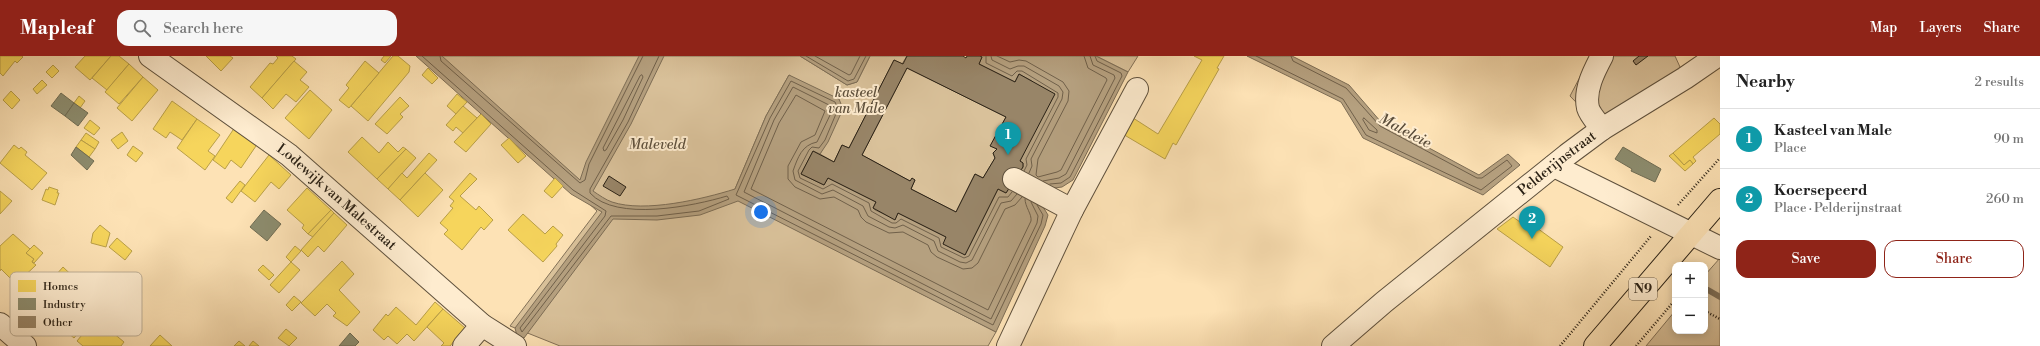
<!DOCTYPE html>
<meta charset="utf-8">
<style>
body{margin:0;font-family:"Libre Bodoni",serif;background:#f6f6f6;color:#222}
.controls{position:absolute;right:12px;bottom:12px;display:grid;overflow:hidden;border-radius:8px;box-shadow:0 2px 10px #0003}
.controls button{width:36px;height:36px;display:grid;place-items:center;padding:0;border:0;border-bottom:1px solid #e0e0e0;background:#fff;color:#222;font:20px sans-serif}
.you{position:absolute;left:761px;top:156px;width:14px;height:14px;margin:-10px;border:3px solid #fff;border-radius:50%;background:#1a73e8;box-shadow:0 0 0 6px #1a73e833}
.badge{display:grid;place-items:center;width:26px;height:26px;border-radius:50%;background:#8f2418;color:#fff;font-size:13px;font-weight:700}
.pin{position:absolute;translate:-50% -33px;filter:drop-shadow(0 1px 2px #0008)}
.pin::after{content:'';position:absolute;top:21px;width:14px;height:12px;background:inherit;clip-path:polygon(0 0,100% 0,50% 100%)}
.list{margin:0;padding:0;list-style:none}
h2{display:flex;justify-content:space-between;align-items:center;height:52px;margin:0;padding:0 16px;font-size:17px}
h2 small{font-size:13px;font-weight:400;color:#767676}
.list li{display:grid;grid-template-columns:26px 1fr auto;gap:12px;align-items:center;box-sizing:border-box;height:60px;padding:0 16px;border-top:1px solid #e0e0e0}
.list b{display:block;font-size:15px;white-space:nowrap}
.list p{margin:0;font-size:13px;white-space:nowrap;color:#767676}
.list em{font-size:13px;font-style:normal;color:#767676}
.actions{display:flex;gap:8px;padding:12px 16px}
.actions a{flex:1;padding:9px 0;border:1px solid #8f2418;border-radius:12px;text-align:center;font-size:14px;color:#8f2418}
.actions .main{background:#8f2418;color:#fff}
.icon{flex:none;width:22px;height:22px;fill:none;stroke:currentColor;stroke-width:2;stroke-linecap:round;stroke-linejoin:round}
.map{position:relative;flex:none;width:1720px;height:290px;overflow:hidden}
header{display:flex;align-items:center;gap:24px;box-sizing:border-box;height:56px;padding:0 20px;background:#8f2418;color:#fff}
header strong{font-size:19px}
nav{display:flex;gap:22px;margin-inline-start:auto;font-size:14px}
.search{width:280px;height:36px;background:#f6f6f6;display:flex;align-items:center;gap:10px;box-sizing:border-box;padding:0 14px;border-radius:12px;color:#767676;font-size:15px}
main{display:flex}
aside{flex:1;background:#fff}
.map>svg:first-child{display:block}
</style>
<header>
<strong>Mapleaf</strong>
<div class="search"><svg class="icon" aria-label="search" viewBox="0 0 24 24"><circle cx="10" cy="10" r="6"/><path d="M15 15l6 6"/></svg>Search here</div>
<nav><a>Map</a><a>Layers</a><a>Share</a></nav>
</header>
<main>
<div class="map">
<svg width="1720" height="290" viewBox="0 0 1720 290">
<rect width="100%" height="100%" fill="#fde2b5"/>
<filter id="stains"><feTurbulence type="fractalNoise" baseFrequency=".005" numOctaves="4"/><feColorMatrix values="0 0 0 0 .2 0 0 0 0 .09 0 0 0 0 .02 0 0 0 .5 -.17"/></filter>
<radialGradient id="worn" r=".72"><stop offset=".6" stop-color="#630" stop-opacity="0"/><stop offset="1" stop-color="#630" stop-opacity=".3"/></radialGradient>
<g fill="#d9c19a" stroke="#827158">
<polygon points="427,0 800,0 847,29 857,26 870,0 907,0 902,8 894,4 849,92 842,89 834,106 820,98 842,54 789,19 766,60 735,133 738,144 996,276 988,290 560,290 510,270 597,155"/>
<polygon points="1096,0 1138,0 1128,16"/>
<polygon points="1591,0 1675,0 1685,22 1602,73 1570,40"/>
<polygon points="907,12 1006,61 991,90 997,93 993,97 995,102 983,122 975,118 956,156 911,133 915,124 912,123 910,125 862,99"/>
<polygon points="1720,202 1720,290 1646,290 1675,255 1675,275 1705,275 1705,219"/>
</g>
<g fill="#b5a07f" stroke="#7d6d55">
<path d="M 416,0 L 442,0 L 580,124 L 586,106 L 639,0 L 664,0 L 631,68 L 593,135 C 599,139 606,144 612,146 C 645,157 703,143 735,133 L 766,60 L 789,19 L 839,43 L 843,53 L 828,86 L 820,98 L 813,95 L 801,118 L 824,129 L 828,122 L 876,146 L 873,152 L 875,154 L 895,163 L 898,157 L 946,181 L 965,199 L 998,133 L 1006,137 L 1023,111 L 1023,107 L 1020,105 L 1032,25 L 1019,18 L 1015,26 L 979,8 L 982,1 L 980,0 L 1096,0 L 1128,16 L 1073,124 L 1062,131 L 1047,133 L 1040,146 L 1048,159 L 1045,170 L 996,276 L 738,145 L 700,159 L 657,164 L 613,163 L 524,282 L 517,280 L 515,272 L 602,156 L 571,138 Z"/>
<polygon points="800,0 870,0 857,26 847,29"/>
<polygon points="1247,0 1292,0 1349,29 1381,66 1479,119 1508,98 1520,109 1483,139 1363,82 1341,46"/>
</g>
<g fill="#f6d55c" stroke="#b99f47">
<polygon points="0,0 22,0 23,1 17,7 15,5 3,20 0,17"/>
<polygon points="85,0 111,0 90,24 75,11"/>
<polygon points="111,0 119,0 129,8 107,34 92,22"/>
<polygon points="206,0 230,0 233,2 221,15"/>
<polygon points="276,0 292,0 296,3 262,42 250,31 270,7 273,8 278,2"/>
<polygon points="384,0 391,0 385,7 381,4"/>
<polygon points="393,0 398,0 410,10 409,16 368,65 351,50"/>
<polygon points="1194,0 1224,0 1217,12 1219,13 1176,89 1173,87 1165,103 1121,77 1130,60 1158,78 1202,4"/>
<polygon points="294,5 307,16 300,24 309,31 296,46 286,38 273,53 262,42"/>
<polygon points="365,5 379,17 349,52 339,44 349,32 346,29"/>
<polygon points="129,8 143,21 119,48 105,36"/>
<polygon points="53,9 59,15 52,22 46,16"/>
<polygon points="428,12 438,22 432,28 422,19"/>
<polygon points="143,21 158,34 132,65 117,52"/>
<polygon points="42,24 47,29 37,38 33,33"/>
<polygon points="310,34 332,54 309,83 285,62"/>
<polygon points="11,35 20,44 12,53 3,44"/>
<polygon points="457,38 467,46 456,58 447,50"/>
<polygon points="79,40 85,45 80,52 74,47"/>
<polygon points="400,41 409,50 400,58 403,61 387,78 375,68"/>
<polygon points="172,45 197,63 182,84 170,76 166,82 153,73"/>
<polygon points="463,50 477,62 463,77 456,71 453,75 446,69"/>
<polygon points="481,58 491,68 466,96 454,86"/>
<polygon points="1714,62 1720,68 1720,78 1693,101 1696,105 1693,108 1690,104 1684,109 1673,97"/>
<polygon points="197,63 220,79 208,95 215,100 205,114 177,92"/>
<polygon points="90,64 100,72 94,79 84,72"/>
<polygon points="235,71 258,87 241,112 231,104 225,113 213,104"/>
<polygon points="122,76 128,85 118,93 111,84"/>
<polygon points="86,77 99,86 95,93 81,84"/>
<polygon points="362,81 379,97 388,86 398,96 403,91 406,93 377,123 348,96"/>
<polygon points="509,82 526,100 518,107 501,89"/>
<polygon points="81,84 95,93 89,101 76,91"/>
<polygon points="14,89 19,93 21,91 27,96 25,99 47,117 32,134 0,107"/>
<polygon points="133,90 143,97 136,106 127,99"/>
<polygon points="406,93 416,102 388,133 377,123"/>
<polygon points="429,97 437,104 400,144 388,133 402,117 407,122"/>
<polygon points="1673,97 1684,109 1690,104 1693,108 1685,115 1669,100"/>
<polygon points="269,99 291,119 279,133 271,126 255,146 241,135"/>
<polygon points="425,117 443,134 418,161 400,144"/>
<polygon points="470,117 477,123 460,140 476,154 479,150 493,164 484,174 481,171 462,194 444,178 448,174 440,167 453,152 450,150 454,145 449,141"/>
<polygon points="555,122 563,130 552,142 544,135"/>
<polygon points="240,125 245,129 232,147 226,142"/>
<polygon points="49,131 58,134 57,137 59,137 55,149 42,144 46,133 48,134"/>
<polygon points="307,132 331,154 308,178 302,172 304,169 287,154"/>
<polygon points="0,135 12,145 0,158"/>
<polygon points="331,154 334,157 313,181 308,178"/>
<polygon points="334,157 347,169 324,196 318,190 308,201 301,194"/>
<polygon points="523,158 545,178 553,170 563,179 556,188 557,190 543,206 508,174"/>
<polygon points="1513,161 1534,176 1537,172 1563,191 1550,211 1497,173"/>
<polygon points="100,169 110,177 106,191 91,187 93,177"/>
<polygon points="13,178 30,193 26,197 34,203 32,206 36,209 16,228 1,213 0,215 0,190"/>
<polygon points="117,182 132,195 125,204 109,191"/>
<polygon points="34,189 43,197 34,207 32,206 34,203 26,197"/>
<polygon points="295,190 301,195 291,206 286,201"/>
<polygon points="342,205 354,218 339,234 360,256 347,270 333,260 336,257 327,248 315,260 301,247"/>
<polygon points="291,206 300,214 279,237 270,229"/>
<polygon points="263,209 274,219 269,224 258,214"/>
<polygon points="63,211 81,228 85,223 95,232 86,243 84,241 59,269 33,245"/>
<polygon points="294,240 301,246 292,255 286,249"/>
<polygon points="435,246 443,253 414,285 407,278 397,288 388,280 384,284 373,274 386,258 388,260 396,251 416,269"/>
<polygon points="443,253 465,272 450,290 441,290 444,287 427,271"/>
<polygon points="100,257 116,271 112,276 124,286 121,290 83,290 77,285"/>
<polygon points="80,264 86,269 74,282 68,277"/>
<polygon points="286,273 297,282 289,290 278,282"/>
<polygon points="160,279 172,290 150,290"/>
<polygon points="239,285 245,290 234,290"/>
<polygon points="253,285 259,290 249,290"/>
</g>
<g fill="#8c8c6e" stroke="#6f6c53">
<polygon points="61,37 74,47 65,60 51,50"/>
<polygon points="74,47 88,57 78,70 65,60"/>
<polygon points="76,91 94,105 87,114 71,99"/>
<polygon points="1623,91 1661,113 1655,126 1631,115 1632,113 1615,103"/>
<polygon points="264,154 281,168 267,185 250,171"/>
<polygon points="350,277 359,286 355,290 339,290"/>
</g>
<g fill="none" stroke-linecap="round" stroke-linejoin="round">
<g stroke="#70604a" stroke-width="1">
<path d="M 422,0 L 573,134 L 606,155 L 605,160 L 520,272 L 522,276 L 611,160 L 657,160 L 699,155 L 729,143 L 727,140 C 694,150 616,166 590,137 L 590,133 L 628,66 L 659,0"/>
<polyline points="440,0 441,5 580,127 585,124 589,108 643,0"/>
<polyline points="806,0 848,25 854,23 866,0"/>
<polyline points="815,0 849,19 851,18 860,0"/>
<polyline points="986,0 986,7 1012,20 1017,15 1022,15 1058,37 1058,41 1026,103 1027,109 1024,115"/>
<polyline points="991,0 992,4 1010,13 1018,10 1024,10 1059,30 1063,36 1062,43 1031,103 1032,110 1029,117"/>
<polyline points="997,0 1010,6 1019,4 1026,5 1063,26 1069,35 1068,45 1038,103 1036,119 1038,121 1057,116 1061,114 1107,24 1106,22 1088,12 1084,0"/>
<polyline points="1256,0 1343,43 1366,79 1481,134 1512,110 1507,104 1482,122 1477,122 1380,70 1346,32 1293,5 1291,0"/>
<polygon points="642,19 643,21 623,64 606,94 604,95 603,92 640,20"/>
<polygon points="1364,62 1377,74 1377,77 1369,74 1363,64"/>
<polyline points="1043,125 1059,122 1066,118 1115,22 1114,19 1093,9 1090,0"/>
<polyline points="1050,128 1061,127 1070,121 1122,20 1121,17 1097,5 1095,0"/>
<polyline points="1012,136 1008,141 999,141 969,200 964,202 941,191 939,182 901,163 896,167 892,167 871,155 869,147 832,128 823,133 800,122 798,115 809,94 812,91 819,92 825,84 838,53 835,46 791,25 770,62 736,139 993,269 1041,168 1043,159 1037,149"/>
<path d="M 1017,138 L 1011,145 L 1001,147 L 972,204 L 966,207 L 960,206 L 938,195 L 934,185 L 903,169 L 895,172 L 889,171 L 868,160 L 863,150 L 833,134 L 822,138 L 795,124 L 793,115 C 798,101 802,89 817,86 L 833,53 L 831,50 L 793,31 L 774,64 L 744,136 L 991,263 L 1037,167 L 1038,160 L 1031,146"/>
<path d="M 1022,141 L 1015,149 L 1005,153 L 978,207 L 972,212 L 963,213 L 937,201 L 931,196 L 928,189 L 903,176 L 889,177 L 866,166 L 861,161 L 858,154 L 834,141 L 820,143 L 795,131 L 788,123 L 788,110 L 801,86 L 815,79 L 825,55 L 796,39 L 779,67 L 751,133 L 988,254 L 1031,165 C 1032,158 1025,151 1025,143"/>
</g>
<polyline stroke="#7d6d55" stroke-width="6" points="1708,234 1720,241"/>
</g>
<g fill="#988568" stroke="#2a2115" fill-rule="evenodd">
<path d="M 907,0 L 963,0 L 966,2 L 967,0 L 980,0 L 982,1 L 979,8 L 1015,26 L 1019,18 L 1055,38 L 1020,105 L 1023,107 L 1023,111 L 1006,137 L 998,133 L 965,199 L 943,188 L 946,181 L 898,157 L 895,164 L 873,152 L 876,146 L 828,122 L 824,129 L 801,118 L 813,95 L 834,106 L 842,89 L 849,92 L 894,4 L 903,8 ZM 907,12 L 1006,61 L 990,90 L 997,93 L 993,97 L 995,102 L 983,122 L 975,118 L 956,156 L 911,133 L 915,124 L 912,122 L 910,125 L 862,99 Z"/>
<polygon points="1639,0 1648,0 1636,9 1633,5"/>
<polygon points="609,120 626,131 620,140 603,130"/>
</g>
<g fill="none" stroke-linecap="round" stroke-linejoin="round">
<defs>
<g id="minor">
<path id="s1" d="M 150,0 L 289,99 L 482,269 L 515,290"/>
<path d="M 1602,0 C 1594,15 1584,34 1588,52 C 1590,59 1598,67 1602,73"/>
<polyline points="1554,110 1720,192"/>
<polyline points="1014,123 1072,154"/>
<polyline points="0,268 25,290"/>
<polyline points="464,290 482,269"/>
<polyline points="1008,290 1072,154 1137,33"/>
<path id="s2" d="M 1333,290 L 1384,246 L 1567,99 L 1602,73 L 1685,22 L 1717,0"/>
</g>
<polyline id="major" points="1595,290 1720,144"/>
</defs>
<use href="#minor" stroke="#5f513d" stroke-width="24"/>
<use href="#major" stroke="#2a2115" stroke-width="24"/>
<g stroke="#2a2115" stroke-width="2.5" stroke-dasharray="1 2" stroke-linecap="butt">
<polyline points="1678,149 1720,102"/>
<polyline points="1705,255 1720,263"/>
<polyline points="1560,290 1651,180"/>
<polyline points="1636,290 1675,244"/>
</g>
<use href="#minor" stroke="#feeccf" stroke-width="22"/>
<use href="#major" stroke="#fde2b5" stroke-width="22"/>
</g>
<g text-anchor="middle" dominant-baseline="central" stroke-width="4" stroke-linejoin="round" paint-order="stroke">
<rect fill="#feeccf" stroke="#6a5e4d" stroke-width="1" x="1629" y="222" width="28" height="22" rx="3"/>
<g font-size="13" font-weight="bold" fill="#2a2115">
<text x="1643" y="233">N9</text>
</g>
<g font-size="14" font-style="italic" fill="#5f513d" stroke="#feeccf">
<text x="856" y="37">kasteel<tspan x="856" dy="16">van Male</tspan></text>
<text x="657" y="89">Maleveld</text>
</g>
<g font-size="14" fill="#2a2115" stroke="#feeccf">
<text stroke="none"><textPath href="#s2" startOffset="289">Pelderijnstraat</textPath></text>
<text stroke="none"><textPath href="#s1" startOffset="234">Lodewijk van Malestraat</textPath></text>
</g>
<g font-size="15" font-style="italic" fill="#5b4d3a" stroke="#feeccf">
<text transform="translate(1405 75) rotate(28)">Maleleie</text>
</g>
</g>
<rect x="10" y="216" width="132" height="64" rx="6" fill="#feeccf" stroke="#beaf97" stroke-width="1"/>
<rect x="18" y="224" width="18" height="12" fill="#f6d55c"/>
<rect x="18" y="242" width="18" height="12" fill="#8c8c6e"/>
<rect x="18" y="260" width="18" height="12" fill="#988568"/>
<g font-size="11" fill="#2a2115">
<text x="43" y="234">Homes</text>
<text x="43" y="252">Industry</text>
<text x="43" y="270">Other</text>
</g>
<rect width="100%" height="100%" filter="url(#stains)"/>
<rect width="100%" height="100%" fill="url(#worn)"/>
</svg>
<div class="controls">
<button>+</button>
<button>−</button>
</div>
<div class="you"></div>
<div class="pin badge" style="left:1008px;top:99px;background:#0f9aa8">1</div>
<div class="pin badge" style="left:1532px;top:183px;background:#0f9aa8">2</div>
</div>
<aside>
<h2>Nearby<small>2 results</small></h2>
<ul class="list">
<li><span class="badge" style="background:#0f9aa8">1</span><div><b>Kasteel van Male</b><p>Place</p></div><em>90 m</em></li>
<li><span class="badge" style="background:#0f9aa8">2</span><div><b>Koersepeerd</b><p>Place · Pelderijnstraat</p></div><em>260 m</em></li>
</ul>
<div class="actions"><a class="main">Save</a><a>Share</a></div>
</aside>
</main>
